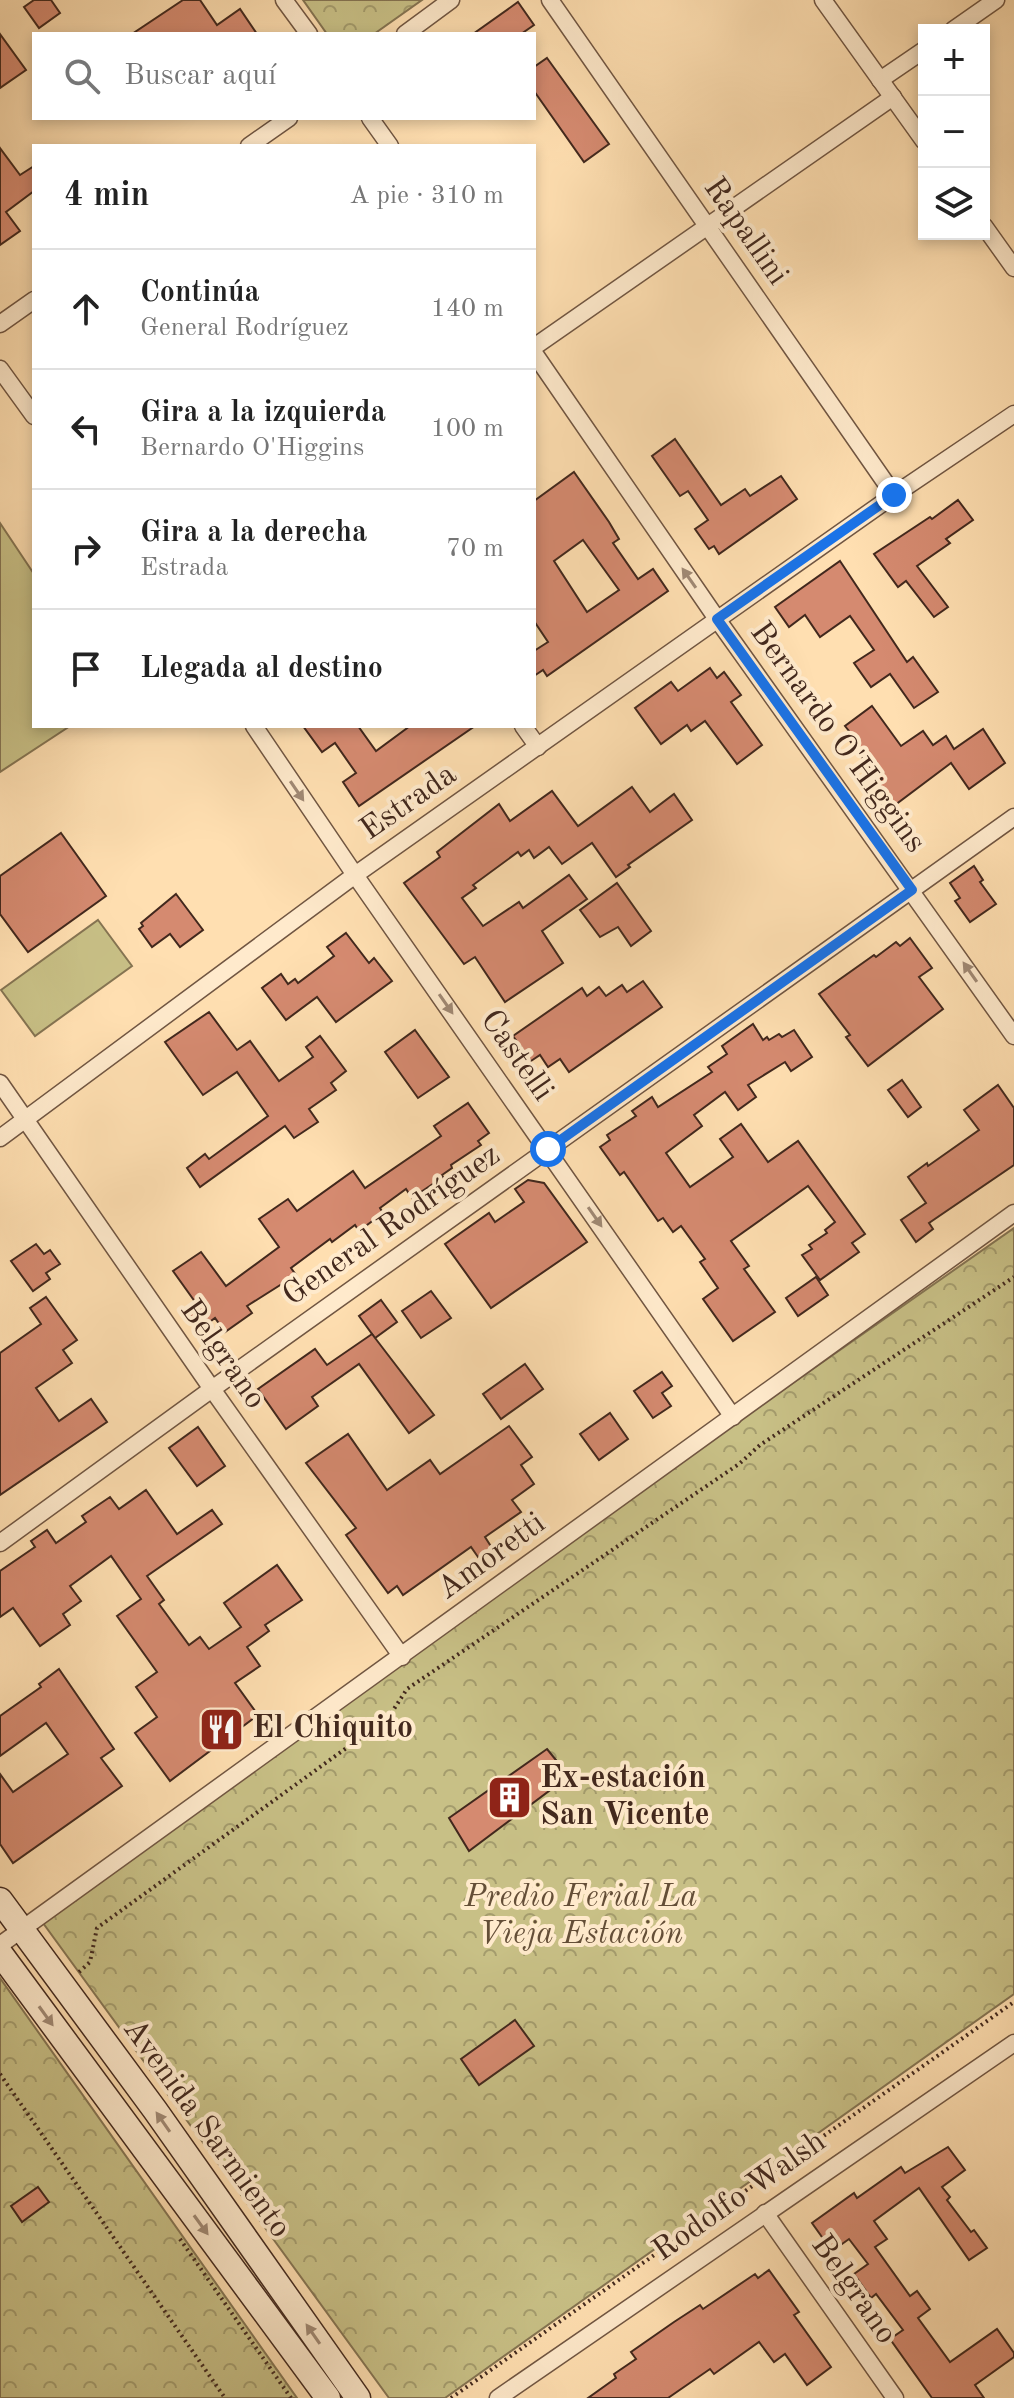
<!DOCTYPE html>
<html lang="es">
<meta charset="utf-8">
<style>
body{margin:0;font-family:"Old Standard TT",serif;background:#f2f2f2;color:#222}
.controls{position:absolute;right:24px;top:24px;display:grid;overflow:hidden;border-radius:0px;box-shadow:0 4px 12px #0003}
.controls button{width:72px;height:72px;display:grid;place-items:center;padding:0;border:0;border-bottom:2px solid #e0e0e0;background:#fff;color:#222;font:40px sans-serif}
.stop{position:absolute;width:24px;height:24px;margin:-18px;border:6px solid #1a73e8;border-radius:50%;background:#fff}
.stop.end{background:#1a73e8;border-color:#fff;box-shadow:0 2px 8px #0008}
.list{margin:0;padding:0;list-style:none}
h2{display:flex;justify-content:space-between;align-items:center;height:104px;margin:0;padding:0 32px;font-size:34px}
h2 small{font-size:26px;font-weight:400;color:#767676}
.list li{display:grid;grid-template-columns:52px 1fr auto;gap:24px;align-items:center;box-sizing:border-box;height:120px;padding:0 32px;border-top:2px solid #e0e0e0}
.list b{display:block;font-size:30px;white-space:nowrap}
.list p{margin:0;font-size:26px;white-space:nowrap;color:#767676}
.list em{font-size:26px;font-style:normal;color:#767676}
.icon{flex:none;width:44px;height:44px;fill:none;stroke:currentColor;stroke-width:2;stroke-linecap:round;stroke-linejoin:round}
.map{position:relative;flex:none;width:1014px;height:2398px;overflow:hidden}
.search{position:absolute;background:#fff;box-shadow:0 4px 12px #0003;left:32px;top:32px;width:504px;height:88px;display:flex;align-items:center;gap:20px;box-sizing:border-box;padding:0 28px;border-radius:0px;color:#767676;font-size:30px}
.panel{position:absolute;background:#fff;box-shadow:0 4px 12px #0003;left:32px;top:144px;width:504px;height:584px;border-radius:0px}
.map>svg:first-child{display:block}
</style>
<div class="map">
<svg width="1014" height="2398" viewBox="0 0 1014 2398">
<defs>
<pattern id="forest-crowns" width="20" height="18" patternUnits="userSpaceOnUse" patternTransform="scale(2)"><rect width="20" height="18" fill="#c8c086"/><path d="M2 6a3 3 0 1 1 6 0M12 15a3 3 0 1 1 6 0" fill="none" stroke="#a49c6d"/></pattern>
</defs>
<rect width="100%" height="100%" fill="#ffdfb1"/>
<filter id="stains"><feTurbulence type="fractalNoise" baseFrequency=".0025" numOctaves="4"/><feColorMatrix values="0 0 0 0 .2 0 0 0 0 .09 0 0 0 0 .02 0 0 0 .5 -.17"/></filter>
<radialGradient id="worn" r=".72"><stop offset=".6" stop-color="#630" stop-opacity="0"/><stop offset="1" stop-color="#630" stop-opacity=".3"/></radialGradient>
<g fill="url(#forest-crowns)" stroke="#857452" stroke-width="2">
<polygon points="303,0 422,0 374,34 327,34"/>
<polygon points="1014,1228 1014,1994 445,2398 389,2398 43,1923 402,1657"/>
<polygon points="0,1978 297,2398 0,2398"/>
</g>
<g fill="#c8c086" stroke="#857452" stroke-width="2">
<polygon points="0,523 34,574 34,726 70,726 0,772"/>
<polygon points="98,920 132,966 35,1036 1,990"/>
</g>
<g fill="#d58a70" stroke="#42281d" stroke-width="2" fill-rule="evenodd">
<polygon points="34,0 51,0 60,13 39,28 24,7"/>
<polygon points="183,0 200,0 217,25 240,9 257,34 132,34"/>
<polygon points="518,2 534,25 521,34 473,34"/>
<polygon points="0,34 26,70 0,88"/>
<polygon points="547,58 609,144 584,162 534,91 534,67"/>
<polygon points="0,148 20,175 34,166 34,191 6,212 20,231 0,245"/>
<polygon points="675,439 721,505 745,489 750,496 781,476 797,499 719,554 714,546 709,549 695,529 708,520 688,491 680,496 652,456"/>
<path d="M 574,472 L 609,522 L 619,539 L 613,543 L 638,579 L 653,569 L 668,591 L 547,676 L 543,670 L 534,676 L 534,651 L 548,642 L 534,621 L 534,501 ZM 583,540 L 619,590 L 587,612 L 554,561 Z"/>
<polygon points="958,500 973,520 946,539 950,543 917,566 948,607 934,617 906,581 898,587 874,554 930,517 932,519"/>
<polygon points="840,561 907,662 913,657 938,692 914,708 890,674 871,687 854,663 874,650 850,616 820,637 805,615 789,627 775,607"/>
<polygon points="710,668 717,678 724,672 741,695 731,702 762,745 737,764 705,721 691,731 687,725 661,744 635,708 671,682 678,691"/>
<polygon points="872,706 901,746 923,731 933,745 946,736 954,749 983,729 1005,763 969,789 951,763 887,811 871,788 880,782 845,734 849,731 845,726"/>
<polygon points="303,726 358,726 376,751 410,726 475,726 359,806 343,782 356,773 335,743 322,752"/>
<polygon points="632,787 650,812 674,794 692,820 628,865 630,867 616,877 592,843 562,864 549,847 534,858 529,850 521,856 518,852 473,885 476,888 462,898 483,926 519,902 523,908 569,875 587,899 542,931 563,963 505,1002 475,957 464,964 404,883 440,857 437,852 499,804 510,821 552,791 578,826"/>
<polygon points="61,833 106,896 28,952 0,914 0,876"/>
<polygon points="974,866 983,880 980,882 996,904 970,922 955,901 960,898 950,883"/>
<polygon points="617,883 651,931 631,946 618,927 600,937 580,910"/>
<polygon points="176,894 203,930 180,947 170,934 152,947 139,929 143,926 141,923"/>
<polygon points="346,933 369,963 374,958 392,981 336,1022 317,997 286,1020 262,988 281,974 288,984 295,979 298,983 334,956 327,947"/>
<polygon points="910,938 932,968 919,977 943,1009 868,1066 846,1037 850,1035 819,994 874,955 876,957 896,942 900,946"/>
<polygon points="643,981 662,1007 569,1072 560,1059 548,1067 540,1055 531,1061 513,1036 582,988 587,996 599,987 606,996 622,985 627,992"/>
<polygon points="209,1012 237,1050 250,1041 279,1081 313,1057 306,1047 320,1036 346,1071 331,1083 336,1090 309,1109 318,1122 294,1138 285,1126 200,1187 187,1168 205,1154 209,1159 268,1116 237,1072 203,1095 165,1042"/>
<polygon points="753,1024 763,1040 767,1037 769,1040 779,1034 782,1037 794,1030 812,1057 791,1071 785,1062 748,1085 756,1097 738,1110 725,1092 694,1115 702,1126 666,1153 690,1187 733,1157 720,1139 741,1124 768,1162 798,1141 865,1234 852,1243 859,1252 820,1280 802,1255 812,1249 809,1245 827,1233 825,1230 835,1222 808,1186 731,1241 749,1266 744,1269 775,1312 733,1341 703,1299 718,1288 700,1262 705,1259 681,1226 673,1232 663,1218 658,1221 624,1172 620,1175 600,1147 610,1140 607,1135 636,1116 632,1111 652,1097 658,1107 712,1072 708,1067 727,1054 722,1046"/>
<polygon points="415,1030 449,1077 418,1098 385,1052"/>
<polygon points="902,1080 921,1107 908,1117 888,1090"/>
<polygon points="998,1085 1014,1108 1014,1165 929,1223 933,1229 916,1242 901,1220 926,1203 908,1177 927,1163 928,1166 979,1130 964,1110"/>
<polygon points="468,1103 489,1133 478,1141 481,1145 451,1165 452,1168 442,1175 443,1177 412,1198 406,1189 380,1208 383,1213 359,1231 355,1225 332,1242 330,1239 291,1268 296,1275 247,1306 252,1313 225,1332 215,1318 200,1329 188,1313 198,1306 173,1271 201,1252 226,1286 279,1247 259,1219 288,1199 297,1211 353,1171 365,1188 441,1136 434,1126"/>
<polygon points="528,1180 544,1183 587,1242 491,1308 445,1244 489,1213 495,1222 524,1202 515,1189"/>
<polygon points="36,1244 44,1254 50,1250 60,1264 46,1273 50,1279 33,1291 11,1261"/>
<polygon points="816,1277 828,1295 798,1316 786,1298"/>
<polygon points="431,1291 451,1318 421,1338 402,1311"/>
<polygon points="46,1297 77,1340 63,1350 72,1363 36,1388 59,1421 91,1399 107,1422 0,1495 0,1353 41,1324 30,1308"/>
<polygon points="381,1300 397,1322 375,1338 359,1316"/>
<polygon points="372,1334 434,1415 409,1433 359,1364 312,1397 318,1406 286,1429 258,1389 315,1349 327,1365"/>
<polygon points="525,1364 543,1389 501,1419 483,1394"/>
<polygon points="662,1372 672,1386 662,1393 671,1406 653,1418 634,1391"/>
<polygon points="610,1413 628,1439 599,1460 580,1434"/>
<polygon points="509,1426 532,1457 521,1465 534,1484 512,1500 521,1512 485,1537 492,1548 478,1557 471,1547 403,1595 397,1586 388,1593 346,1535 356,1528 306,1463 348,1434 387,1490 430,1460 440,1474"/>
<polygon points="198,1427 225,1466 197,1486 169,1448"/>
<polygon points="146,1490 177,1534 212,1510 222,1524 147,1576 164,1600 159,1604 189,1645 200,1637 209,1649 241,1627 224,1603 277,1565 302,1600 265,1625 269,1631 247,1647 260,1666 235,1683 258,1715 170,1781 135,1733 157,1717 136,1687 157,1672 117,1616 141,1599 111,1556 70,1586 81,1601 63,1614 70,1625 40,1646 13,1608 0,1617 0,1571 35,1547 31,1541 47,1530 56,1543 86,1522 82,1516 110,1497 119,1509"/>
<polygon points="59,1669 114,1749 101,1758 122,1786 13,1863 0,1844 0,1774 13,1792 68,1754 46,1723 0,1756 0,1716 41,1687 39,1684"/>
<polygon points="547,1749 569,1776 469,1851 449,1818"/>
<polygon points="515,2020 534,2046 479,2085 461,2059"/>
<polygon points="948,2147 965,2170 942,2187 950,2197 947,2200 971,2232 974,2230 987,2248 969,2260 919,2188 874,2221 887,2239 875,2247 910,2296 917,2291 930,2309 918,2318 950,2362 997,2329 1014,2353 1014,2357 975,2385 984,2398 932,2398 890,2339 903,2330 876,2294 871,2298 854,2274 868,2264 849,2239 832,2251 812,2223 854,2193 857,2198 901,2167 905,2173"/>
<polygon points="38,2187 49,2202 22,2222 11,2206"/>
<polygon points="769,2270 799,2312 794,2315 831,2367 807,2385 785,2354 774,2362 759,2342 714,2374 710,2369 668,2398 588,2398 616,2378 614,2374 636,2359 631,2352 674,2322 700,2305 703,2309 755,2274 758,2278"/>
</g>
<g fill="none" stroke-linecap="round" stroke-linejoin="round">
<defs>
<g id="minor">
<polyline points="284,0 309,34"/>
<polyline points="550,0 894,495"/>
<polyline points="823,0 924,141"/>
<polyline points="953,30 996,0"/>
<polyline points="405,34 451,0"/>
<polyline points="880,80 924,50"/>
<polyline points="370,118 390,146"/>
<polyline points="249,146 289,118"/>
<polyline points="984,226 1014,268"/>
<polyline points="0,324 34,300"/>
<polyline points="534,347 893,97"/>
<polyline points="534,353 717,619 1014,1036"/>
<polyline points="0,369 34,416"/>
<polyline points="254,726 355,875 733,1417"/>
<polyline points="523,726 538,747"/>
<polyline points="0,1083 212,1389 402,1657"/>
<polyline points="0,1138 355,875 894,495 1014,414"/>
<polyline points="0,1543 212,1389 1014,817"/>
<polyline points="0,1945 1014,1213"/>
<polyline points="765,2213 895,2398"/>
<polyline points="498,2398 1014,2043"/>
</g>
<g id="secondary">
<polyline points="0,1900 155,2110 358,2398"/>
<polyline points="0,1953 328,2398"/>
</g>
</defs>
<use href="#minor" stroke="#715642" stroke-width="19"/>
<use href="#secondary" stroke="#42281d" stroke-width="27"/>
<g stroke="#42281d" stroke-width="4" stroke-dasharray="2 4" stroke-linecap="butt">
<polyline points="79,1972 90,1962 97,1928 388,1718 407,1689 739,1464 760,1445 1014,1277"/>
<polyline points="0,2074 225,2398"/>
<polyline points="180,2239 291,2398"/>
<polyline points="451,2398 1014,2002"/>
</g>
<use href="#minor" stroke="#ffeacc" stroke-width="16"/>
<use href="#secondary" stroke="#ffeacc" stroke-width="24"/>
</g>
<defs><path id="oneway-solid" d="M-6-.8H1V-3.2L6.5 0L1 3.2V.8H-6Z" transform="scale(2)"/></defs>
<g fill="#a08974">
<use href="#oneway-solid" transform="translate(689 578) rotate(-125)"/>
<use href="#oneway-solid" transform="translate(297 791) rotate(56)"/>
<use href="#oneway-solid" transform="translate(970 972) rotate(-125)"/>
<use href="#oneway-solid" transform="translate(446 1004) rotate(55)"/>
<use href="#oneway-solid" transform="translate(595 1217) rotate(55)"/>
<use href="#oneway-solid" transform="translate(46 2016) rotate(54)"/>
<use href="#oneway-solid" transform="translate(163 2122) rotate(-125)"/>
<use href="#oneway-solid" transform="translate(201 2225) rotate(54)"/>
<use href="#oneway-solid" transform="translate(313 2334) rotate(-125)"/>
</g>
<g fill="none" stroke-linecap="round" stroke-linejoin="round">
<polyline stroke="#1a73e8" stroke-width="10" points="548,1149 912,890 717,619 894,495"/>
</g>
<defs>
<symbol id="restaurant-square" viewBox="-11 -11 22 22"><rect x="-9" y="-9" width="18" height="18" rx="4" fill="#8f2418" stroke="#ffeacc"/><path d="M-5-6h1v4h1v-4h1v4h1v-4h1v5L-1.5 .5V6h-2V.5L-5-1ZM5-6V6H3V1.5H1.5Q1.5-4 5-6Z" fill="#fff"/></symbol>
<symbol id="building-square" viewBox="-11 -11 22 22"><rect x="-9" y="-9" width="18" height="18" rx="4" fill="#8f2418" stroke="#ffeacc"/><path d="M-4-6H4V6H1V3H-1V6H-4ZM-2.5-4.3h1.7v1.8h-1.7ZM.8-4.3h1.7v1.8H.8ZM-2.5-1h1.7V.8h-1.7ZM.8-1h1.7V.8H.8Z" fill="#fff"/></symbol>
</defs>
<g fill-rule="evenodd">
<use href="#restaurant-square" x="196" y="1704" width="51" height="51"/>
<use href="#building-square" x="484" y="1772" width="51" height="51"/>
</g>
<g text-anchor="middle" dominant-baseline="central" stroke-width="8" stroke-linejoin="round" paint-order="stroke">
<g font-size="32" fill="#42281d" stroke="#ffeacc">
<text transform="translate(745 232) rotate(55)">Rapallini</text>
<text transform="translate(837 738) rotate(54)">Bernardo O'Higgins</text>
<text transform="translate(409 803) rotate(-35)">Estrada</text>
<text transform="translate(516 1056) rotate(55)">Castelli</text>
<text transform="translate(392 1226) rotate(-35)">General Rodríguez</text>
<text transform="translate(222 1355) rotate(55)">Belgrano</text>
<text transform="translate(492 1557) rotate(-36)">Amoretti</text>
<text transform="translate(206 2129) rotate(54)">Avenida Sarmiento</text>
<text transform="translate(740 2197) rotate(-35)">Rodolfo Walsh</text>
<text transform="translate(853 2290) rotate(55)">Belgrano</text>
</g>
<g font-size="32" font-weight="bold" fill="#42281d" stroke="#ffeacc" text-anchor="start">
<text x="252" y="1729">El Chiquito</text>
<text x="540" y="1779">Ex-estación<tspan x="540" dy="37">San Vicente</tspan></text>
</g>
<g font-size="32" font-style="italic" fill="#644e37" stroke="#ffeacc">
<text x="581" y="1898">Predio Ferial La<tspan x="581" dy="37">Vieja Estación</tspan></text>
</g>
</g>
<rect width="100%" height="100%" filter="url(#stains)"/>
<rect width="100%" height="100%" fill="url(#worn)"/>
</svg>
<div class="controls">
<button>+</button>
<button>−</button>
<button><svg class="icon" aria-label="layers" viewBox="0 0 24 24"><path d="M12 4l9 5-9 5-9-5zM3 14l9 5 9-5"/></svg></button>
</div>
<div class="stop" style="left:548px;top:1149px"></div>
<div class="stop end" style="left:894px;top:495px"></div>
<div class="search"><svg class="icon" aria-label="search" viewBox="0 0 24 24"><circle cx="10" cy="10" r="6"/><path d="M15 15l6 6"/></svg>Buscar aquí</div>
<section class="panel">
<h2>4 min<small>A pie · 310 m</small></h2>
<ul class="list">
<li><svg class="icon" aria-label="ahead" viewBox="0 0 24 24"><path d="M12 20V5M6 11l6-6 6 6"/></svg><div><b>Continúa</b><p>General Rodríguez</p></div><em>140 m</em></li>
<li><svg class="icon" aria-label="left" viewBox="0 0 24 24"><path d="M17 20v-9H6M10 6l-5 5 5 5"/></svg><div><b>Gira a la izquierda</b><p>Bernardo O'Higgins</p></div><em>100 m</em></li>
<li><svg class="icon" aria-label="right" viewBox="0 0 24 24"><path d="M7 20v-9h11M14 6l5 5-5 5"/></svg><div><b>Gira a la derecha</b><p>Estrada</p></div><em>70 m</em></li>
<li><svg class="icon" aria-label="arrive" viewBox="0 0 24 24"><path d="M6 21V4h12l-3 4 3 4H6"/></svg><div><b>Llegada al destino</b></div></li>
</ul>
</section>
</div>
